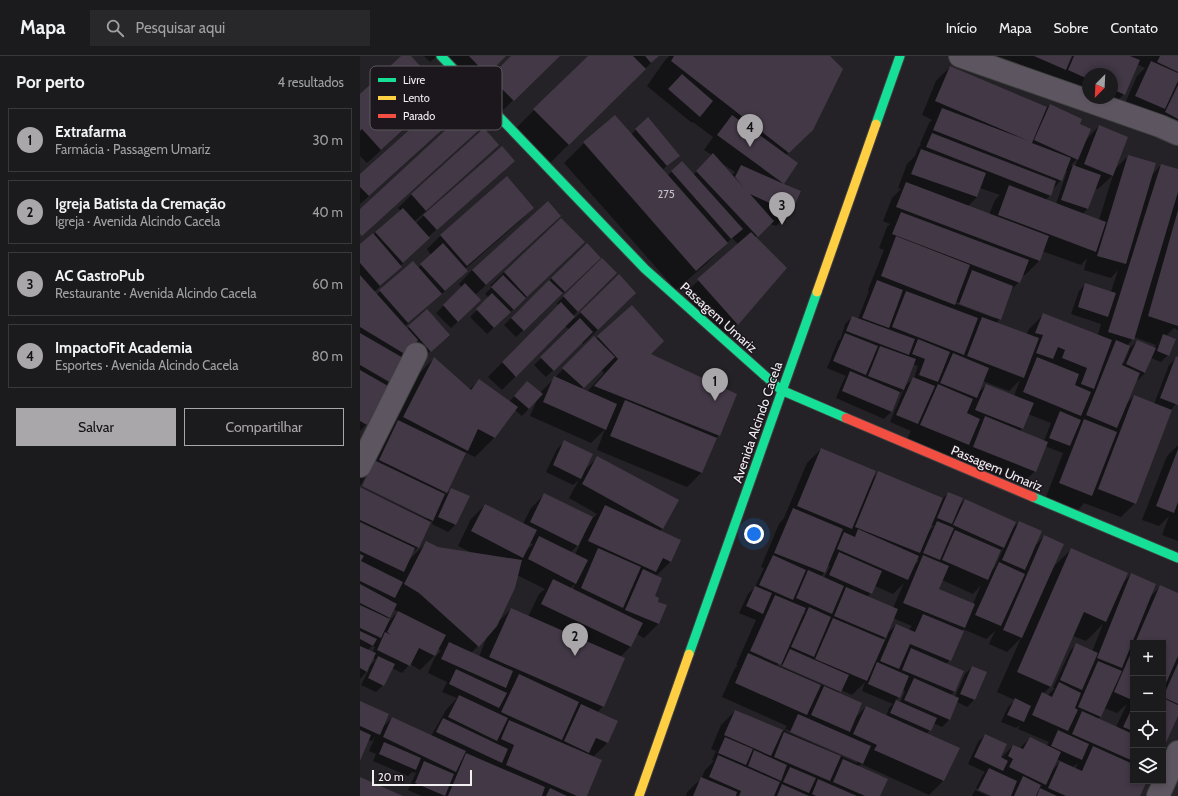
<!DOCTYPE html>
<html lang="pt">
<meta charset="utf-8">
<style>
body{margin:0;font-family:Cabin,sans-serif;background:#282729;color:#f1f3f6}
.controls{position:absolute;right:12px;bottom:12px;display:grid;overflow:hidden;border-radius:0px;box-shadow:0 2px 6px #0003}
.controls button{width:36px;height:36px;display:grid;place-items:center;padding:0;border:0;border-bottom:1px solid #39383b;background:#1b1a1c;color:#f1f3f6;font:20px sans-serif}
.compass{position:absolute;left:722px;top:12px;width:36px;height:36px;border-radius:50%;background:#1b1a1c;box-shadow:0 2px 6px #0003;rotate:204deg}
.scale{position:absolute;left:12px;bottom:10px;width:100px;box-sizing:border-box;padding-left:4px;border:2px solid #f2eff3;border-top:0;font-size:11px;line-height:14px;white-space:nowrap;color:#f2eff3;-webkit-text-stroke:3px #1c171d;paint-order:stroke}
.you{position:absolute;left:394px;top:478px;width:14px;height:14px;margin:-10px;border:3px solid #fff;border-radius:50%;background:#1a73e8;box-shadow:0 0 0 6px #1a73e833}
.badge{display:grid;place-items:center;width:26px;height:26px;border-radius:50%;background:#aaa7ab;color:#111;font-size:13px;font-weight:700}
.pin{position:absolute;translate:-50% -33px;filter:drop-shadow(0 1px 2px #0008)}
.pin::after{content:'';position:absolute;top:21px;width:14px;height:12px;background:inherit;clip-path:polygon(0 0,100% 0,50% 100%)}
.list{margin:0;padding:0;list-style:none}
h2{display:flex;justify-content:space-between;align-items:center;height:52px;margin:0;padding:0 16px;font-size:17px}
h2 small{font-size:13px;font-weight:400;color:#a0a1a3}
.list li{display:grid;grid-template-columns:26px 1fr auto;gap:12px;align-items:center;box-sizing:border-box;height:64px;margin:0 8px 8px;padding:0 8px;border:1px solid #39383b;border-radius:0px}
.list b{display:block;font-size:15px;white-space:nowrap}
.list p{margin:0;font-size:13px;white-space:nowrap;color:#a0a1a3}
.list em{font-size:13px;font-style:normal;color:#a0a1a3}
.actions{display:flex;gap:8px;padding:12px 16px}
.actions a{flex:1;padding:9px 0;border:1px solid #aaa7ab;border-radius:0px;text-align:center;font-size:14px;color:#aaa7ab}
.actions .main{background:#aaa7ab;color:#111}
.icon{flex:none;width:22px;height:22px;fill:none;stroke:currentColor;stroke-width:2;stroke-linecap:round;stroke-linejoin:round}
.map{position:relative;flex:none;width:818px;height:740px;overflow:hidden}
header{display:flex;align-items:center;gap:24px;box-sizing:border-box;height:56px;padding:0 20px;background:#1b1a1c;border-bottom:1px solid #39383b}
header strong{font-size:19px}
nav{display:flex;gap:22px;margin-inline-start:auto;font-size:14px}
.search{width:280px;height:36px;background:#282729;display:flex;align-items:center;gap:10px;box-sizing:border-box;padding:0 14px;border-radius:0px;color:#a0a1a3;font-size:15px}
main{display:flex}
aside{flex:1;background:#1b1a1c}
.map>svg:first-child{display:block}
</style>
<header>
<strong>Mapa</strong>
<div class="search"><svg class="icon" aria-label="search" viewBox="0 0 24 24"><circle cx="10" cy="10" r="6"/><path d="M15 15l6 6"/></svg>Pesquisar aqui</div>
<nav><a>Início</a><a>Mapa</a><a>Sobre</a><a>Contato</a></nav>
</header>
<main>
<aside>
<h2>Por perto<small>4 resultados</small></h2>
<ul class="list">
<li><span class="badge">1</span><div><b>Extrafarma</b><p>Farmácia · Passagem Umariz</p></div><em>30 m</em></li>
<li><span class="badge">2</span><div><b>Igreja Batista da Cremação</b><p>Igreja · Avenida Alcindo Cacela</p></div><em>40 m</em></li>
<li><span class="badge">3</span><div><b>AC GastroPub</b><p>Restaurante · Avenida Alcindo Cacela</p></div><em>60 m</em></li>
<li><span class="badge">4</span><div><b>ImpactoFit Academia</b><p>Esportes · Avenida Alcindo Cacela</p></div><em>80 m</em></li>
</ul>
<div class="actions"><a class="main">Salvar</a><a>Compartilhar</a></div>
</aside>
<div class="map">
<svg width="818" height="740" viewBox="0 0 818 740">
<rect width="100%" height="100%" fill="#242226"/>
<g fill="#0007" fill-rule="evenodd">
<polygon points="42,0 49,0 60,18 71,28 57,42 52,66 7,107 0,100 0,39"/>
<polygon points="64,0 77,0 70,6"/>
<polygon points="88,0 145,0 113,32"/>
<polygon points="153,0 199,0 139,58 117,36"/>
<polygon points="229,0 298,0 189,108 154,74"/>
<path d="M 309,0 L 469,0 L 452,73 L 426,99 L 422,128 L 430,156 L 416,170 L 410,168 L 395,182 L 426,212 L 377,268 L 363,282 L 324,238 L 378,188 L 372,182 L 347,207 L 316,234 L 204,107 L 224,87 L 271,79 L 276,73 L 319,100 L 302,114 L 307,120 L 322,106 L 333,119 L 352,99 L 344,94 L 353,81 L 333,66 L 332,67 L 287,30 L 303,7 ZM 360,106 L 375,116 L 372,119 Z"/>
<path d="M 623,0 L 818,0 L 818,75 L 762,54 L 777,20 L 785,12 L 777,8 L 764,38 L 750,52 L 694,28 L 697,21 L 691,27 L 662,14 L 664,8 L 658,15 ZM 728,18 L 752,18 L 752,42 L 728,42 Z"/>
<path d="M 590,11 L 686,52 L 690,49 L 719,68 L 726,84 L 739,70 L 754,114 L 768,100 L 792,119 L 801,109 L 818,114 L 818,274 L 814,272 L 806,280 L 808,299 L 801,306 L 791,302 L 785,317 L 778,324 L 776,323 L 766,348 L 774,340 L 794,348 L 809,309 L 816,302 L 818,302 L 818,345 L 811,354 L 775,447 L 761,461 L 724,447 L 718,454 L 686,441 L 703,397 L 685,390 L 675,415 L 661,429 L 600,405 L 604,392 L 594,403 L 547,383 L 551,375 L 530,366 L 544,333 L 537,340 L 531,356 L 524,363 L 476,342 L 484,323 L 486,320 L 467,312 L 478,285 L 481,282 L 485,268 L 492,261 L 498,263 L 509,235 L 508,234 L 524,194 L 519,192 L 527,171 L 530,168 L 523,165 L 532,142 L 541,133 L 538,132 L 547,108 L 555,100 L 558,92 L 561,89 L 560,88 L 569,67 L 572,64 L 562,59 L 576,25 ZM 718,102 L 715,111 L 711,109 ZM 705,115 L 707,115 L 696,148 L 686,144 L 690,139 L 693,133 L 701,124 ZM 753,119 L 739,164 L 723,158 L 727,153 L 735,132 L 738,133 ZM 620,132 L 640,139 L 635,144 L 629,159 L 607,151 L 617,141 ZM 682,195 L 721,209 L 727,202 L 724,214 L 751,222 L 758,214 L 751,236 L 726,228 L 719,235 L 711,258 L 741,268 L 738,279 L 683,259 L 669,273 L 666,279 L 636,267 L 640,263 L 650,235 L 659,226 L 662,218 L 665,219 L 679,205 ZM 594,245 L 634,260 L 634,262 L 594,247 ZM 774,281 L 796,289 L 794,292 L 777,285 L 770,292 L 764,307 L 762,306 L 767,290 ZM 553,308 L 558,310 L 554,322 L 545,330 ZM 660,324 L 654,340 L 626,329 L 618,337 L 623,325 L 649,335 ZM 668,358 L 691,367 L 684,385 L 660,375 L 662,373 Z"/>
<polygon points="90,66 76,80 0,148 0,119"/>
<polygon points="138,89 54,166 56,167 64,159 153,105 139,119 68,181 69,182 55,196 40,210 41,211 14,236 16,239 53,206 58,212 71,199 67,193 81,179 173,152 159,166 105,213 100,222 45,270 47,273 67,255 81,285 63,302 27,330 7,368 0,375 0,189 41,155 38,152 52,138"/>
<polygon points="186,174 115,239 113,251 91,272 76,257 102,232 99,228 112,214"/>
<polygon points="227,188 233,209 156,281 144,269"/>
<polygon points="210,200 127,278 110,261 129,242 125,238 132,231 130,230 144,216"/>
<polygon points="242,203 256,217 213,260 215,262 259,220 261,251 223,288 222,286 186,321 174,309 210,274 205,270 142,334 128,321 199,249 197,247"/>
<path d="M 272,250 L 290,299 L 359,379 L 355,383 L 341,417 L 327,431 L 237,394 L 245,373 L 231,387 L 170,360 L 177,344 L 162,360 L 155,354 L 135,381 L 115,401 L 105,396 L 85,439 L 92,433 L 108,440 L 95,469 L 88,476 L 72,468 L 73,463 L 70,467 L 58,491 L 51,498 L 49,504 L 67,486 L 77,492 L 112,497 L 98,490 L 111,463 L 125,449 L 163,468 L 171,452 L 185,438 L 233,462 L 237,458 L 209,442 L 219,424 L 213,429 L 186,416 L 197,393 L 204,386 L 224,415 L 238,401 L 303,472 L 300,475 L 320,484 L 310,506 L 296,520 L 293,541 L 298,568 L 284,582 L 277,578 L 270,591 L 260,601 L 243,650 L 237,657 L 257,666 L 247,687 L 233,701 L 226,740 L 62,740 L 48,734 L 56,717 L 52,716 L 48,720 L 13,705 L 16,698 L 9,695 L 15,681 L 12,685 L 8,684 L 0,702 L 0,646 L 22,672 L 32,662 L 71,680 L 86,654 L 97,642 L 82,636 L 87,626 L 68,617 L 75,601 L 81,595 L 78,592 L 74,600 L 60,614 L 50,608 L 42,617 L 32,612 L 23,629 L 16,636 L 1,629 L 10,612 L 0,623 L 0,435 L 2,432 L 67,463 L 67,461 L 8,421 L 5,421 L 1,429 L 0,428 L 0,420 L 55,322 L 74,302 L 109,334 L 119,324 L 149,346 L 160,334 L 180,337 L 234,281 L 236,283 ZM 241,313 L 244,317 L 227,336 L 221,333 ZM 223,479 L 224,479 L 215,499 L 210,497 L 217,490 ZM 169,487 L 173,488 L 166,495 ZM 157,519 L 185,533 L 179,538 L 168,561 L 151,553 L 137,567 ZM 215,527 L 213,534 L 210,533 ZM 34,553 L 38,556 L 27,567 L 27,566 ZM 128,578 L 119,601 L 111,597 L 118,590 ZM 12,590 L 15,591 L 12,597 L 8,594 ZM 13,602 L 16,604 L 9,610 Z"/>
<polygon points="818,389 818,485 802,479 809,460 799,470 782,464 807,400"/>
<path d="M 461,393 L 511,424 L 518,417 L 582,443 L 588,437 L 598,451 L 605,444 L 652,473 L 659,466 L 675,490 L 684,480 L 692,512 L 712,493 L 763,527 L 771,518 L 790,541 L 801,530 L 818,538 L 818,658 L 803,690 L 803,587 L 773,587 L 773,725 L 786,725 L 779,740 L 633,740 L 616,732 L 622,720 L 625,716 L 608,708 L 618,686 L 625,679 L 639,704 L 653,690 L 659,693 L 670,682 L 687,690 L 689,686 L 658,673 L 660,669 L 656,672 L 641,666 L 648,651 L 655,644 L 637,636 L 661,582 L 647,596 L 629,588 L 635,575 L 626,583 L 603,573 L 601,575 L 590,604 L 586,608 L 603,616 L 594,636 L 590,639 L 595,641 L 605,618 L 612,611 L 614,644 L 607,651 L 597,646 L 589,664 L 582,671 L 573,667 L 570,674 L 566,678 L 583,725 L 569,739 L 501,708 L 498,711 L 519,740 L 326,740 L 327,736 L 341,723 L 345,714 L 354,705 L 352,704 L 356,695 L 351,693 L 361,669 L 375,655 L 423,676 L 427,670 L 362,641 L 375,612 L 378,609 L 376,609 L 396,564 L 379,557 L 388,538 L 395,531 L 404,512 L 401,511 L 419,468 L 424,462 L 447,407 ZM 571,469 L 574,470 L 568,476 ZM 644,491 L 635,511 L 630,516 L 639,496 ZM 556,503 L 559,505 L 553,510 ZM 467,509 L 470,510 L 464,522 L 460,521 L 464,517 ZM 582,524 L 613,538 L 621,529 L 613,548 L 578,534 ZM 544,527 L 533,552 L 507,541 L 511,537 L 515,530 L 533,538 ZM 443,555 L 446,556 L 441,561 ZM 533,562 L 552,570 L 548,575 L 536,569 L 526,579 ZM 743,568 L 732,596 L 717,588 L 710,595 L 693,632 L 695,632 L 687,640 L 683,638 L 690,631 L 713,580 L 726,585 ZM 528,578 L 525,585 L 522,584 ZM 418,607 L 479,634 L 479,636 L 417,609 ZM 505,626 L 502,635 L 533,648 L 529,652 L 526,660 L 506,651 L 495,662 L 478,637 L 481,634 L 492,639 ZM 542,634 L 545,635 L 540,647 L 535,645 L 539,641 ZM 767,648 L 756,671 L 738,663 L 741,660 L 744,652 L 757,657 ZM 426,673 L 497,705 L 497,707 L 425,675 ZM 697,703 L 701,705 L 692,714 ZM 718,707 L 715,713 L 713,711 Z"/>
<polygon points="615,734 628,740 612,740"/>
</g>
<g fill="#423846">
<polygon points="41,0 51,0 65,15 62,18 72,28 57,42 67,52 21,94 2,73 0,75 0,38"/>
<polygon points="109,0 146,0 127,19"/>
<polygon points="151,0 200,0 154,45 130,21"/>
<polygon points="228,0 273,0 286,13 209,89 173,53"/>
<polygon points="285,0 299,0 291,7"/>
<polygon points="314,0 470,0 483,13 453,74 429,97 311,5"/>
<polygon points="674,0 712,0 706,14"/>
<polygon points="714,0 770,0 780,4 765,39 752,33 752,18 728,18 728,23 708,14"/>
<polygon points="800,0 818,0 818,16 797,6"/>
<polygon points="791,5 818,17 818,25 805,53 775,40"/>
<polygon points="590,10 687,51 672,87 711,102 702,125 573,74 582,52 669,85 575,45"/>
<polygon points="322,18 353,45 340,61 308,33"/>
<polygon points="818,29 818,63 805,56"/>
<polygon points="690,48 722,63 720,68 731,73 718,104 674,84"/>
<polygon points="76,50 91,66 9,140 0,131 0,118"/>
<polygon points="105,56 120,73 2,180 0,178 0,153"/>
<polygon points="255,59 368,187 336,215 223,86"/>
<polygon points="372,59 438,107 424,128 441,135 431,157 390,138 414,165 398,181 336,115 353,97 384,132 375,121 381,109 424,128 357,79"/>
<polygon points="288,61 320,100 307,110 275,73"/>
<polygon points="739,69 768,81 753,120 724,108"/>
<polygon points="124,72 139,89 66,155 51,138"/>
<polygon points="572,77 696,125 691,140 566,91"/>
<polygon points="142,90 155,105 77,174 63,159"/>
<polygon points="561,93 626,117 617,141 551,118"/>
<polygon points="768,99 796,107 766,208 737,200"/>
<polygon points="322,105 383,173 371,183 311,115"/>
<polygon points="801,108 818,113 818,136 774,284 748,276"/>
<polygon points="713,109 741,119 728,153 701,144"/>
<polygon points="147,120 174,152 107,210 80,179"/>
<polygon points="546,126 689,180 680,205 536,151"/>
<polygon points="649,129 746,166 736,196 638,159"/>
<polygon points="188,145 201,160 126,229 112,214"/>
<polygon points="43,152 70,182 43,207 15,176"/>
<polygon points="818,154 818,270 788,260"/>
<polygon points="541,156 669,204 660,227 532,178"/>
<polygon points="201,162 225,186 167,241 144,216"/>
<polygon points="391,176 427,212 378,269 337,223"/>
<polygon points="13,177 42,211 20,230 0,207 0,188"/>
<polygon points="536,180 610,209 595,249 521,220"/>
<polygon points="83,187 108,215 85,235 60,208"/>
<polygon points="227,187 241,202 205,236 191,222"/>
<polygon points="242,202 257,217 218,256 203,240"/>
<polygon points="53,205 82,238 48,267 19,234"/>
<polygon points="612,214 653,230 641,264 599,248"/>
<polygon points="259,218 276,237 238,274 220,256"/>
<polygon points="0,219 58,284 48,300 0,271"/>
<polygon points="143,219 166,242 154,254 131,231"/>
<polygon points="189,224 203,237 164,275 151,262"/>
<polygon points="517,224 543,234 529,272 502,262"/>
<polygon points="105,227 121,244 98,266 83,249"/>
<polygon points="725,227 756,237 748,261 718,251"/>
<polygon points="546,235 618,262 604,299 532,271"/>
<polygon points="132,237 151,256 134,272 116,253"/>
<polygon points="201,246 215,261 156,321 142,306"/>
<polygon points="272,249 304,285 291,298 377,338 360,380 234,330 258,303 237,280"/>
<polygon points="67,253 90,279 71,296 48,270"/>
<polygon points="683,257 752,284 734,333 721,328 727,312 702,302 705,294 698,291 693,303 676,297 683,279 675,277"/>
<polygon points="492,260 555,283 549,299 486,275"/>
<polygon points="622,261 679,282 664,322 607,300"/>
<polygon points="220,262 233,276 194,315 180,301"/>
<polygon points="0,277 45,303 31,327 0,309"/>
<polygon points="485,277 518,290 506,319 473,305"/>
<polygon points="803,278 816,283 809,300 797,295"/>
<polygon points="234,280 255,301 224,332 202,312"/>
<polygon points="558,283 590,296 578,326 559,319 565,303 552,298"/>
<polygon points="756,284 770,290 762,309 780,317 757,372 726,359"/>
<polygon points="777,284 796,292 785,317 766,308"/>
<polygon points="520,290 556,303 544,334 508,320"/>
<polygon points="593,297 629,312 617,342 580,327"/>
<polygon points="816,300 818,301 818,349 800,342"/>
<polygon points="74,301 111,334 119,323 158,351 135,382 118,373 108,395 43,361"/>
<polygon points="677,301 719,318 715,329 731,336 721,360 663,336"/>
<polygon points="0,314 28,330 7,369 0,365"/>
<polygon points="490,315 540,336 532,356 482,335"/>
<polygon points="194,320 257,348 246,374 183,346"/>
<polygon points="553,321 575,330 558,368 536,359"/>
<polygon points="167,325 183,338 169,353 154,340"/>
<polygon points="578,328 613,343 607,357 620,363 609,389 560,369"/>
<polygon points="626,328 674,347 663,373 615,354"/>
<polygon points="774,339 812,354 776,448 738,433"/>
<polygon points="265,344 357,382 342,417 250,380"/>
<polygon points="700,355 721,364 710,390 689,382"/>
<polygon points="625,360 688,386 676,416 613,391"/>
<polygon points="724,363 757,376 732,440 699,427"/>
<polygon points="38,364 106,397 87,437 19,404"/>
<polygon points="204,384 233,398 221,423 193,409"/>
<polygon points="461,392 516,415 492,473 437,450"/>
<polygon points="818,393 818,446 814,457 796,450"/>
<polygon points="237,400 319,444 303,473 222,428"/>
<polygon points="14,404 85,438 73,465 2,430"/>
<polygon points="518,415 583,442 560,497 495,471"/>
<polygon points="0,431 71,466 59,492 0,464"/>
<polygon points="91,432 110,440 96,469 78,461"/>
<polygon points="588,436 603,442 592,468 577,462"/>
<polygon points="184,437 233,461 218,490 170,466"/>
<polygon points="605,443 656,466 644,492 593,469"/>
<polygon points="125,448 177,474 163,502 111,475"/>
<polygon points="245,449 321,484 311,506 303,502 296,516 228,485"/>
<polygon points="433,452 483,473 465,517 414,497"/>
<polygon points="577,465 594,472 580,504 563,497"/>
<polygon points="659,465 682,475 665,514 642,504"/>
<polygon points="0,466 55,492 44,516 0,495"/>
<polygon points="498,473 559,500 548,524 477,493 484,476 495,481"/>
<polygon points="595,474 641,494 628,524 582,504"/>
<polygon points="684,479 704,488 662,582 643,574"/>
<polygon points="179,480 228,504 216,528 168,503"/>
<polygon points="66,485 78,491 162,504 155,532 137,570 119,591 59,537 44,528"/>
<polygon points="238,492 281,511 263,552 221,532"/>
<polygon points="711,492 768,517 746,566 724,556 691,631 657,616"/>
<polygon points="479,496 522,515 512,538 469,519"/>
<polygon points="0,498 4,500 1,505 43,526 35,542 0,525"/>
<polygon points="413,499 446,514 433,544 399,529"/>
<polygon points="563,499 589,510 579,533 615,548 605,572 543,547"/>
<polygon points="639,506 665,518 641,570 615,559"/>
<polygon points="283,513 302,522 295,540 299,542 298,546 307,549 299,568 265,554"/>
<polygon points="448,514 484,530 472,558 436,542"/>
<polygon points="771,517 796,528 762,612 737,602"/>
<polygon points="193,523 283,567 271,591 181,548"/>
<polygon points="0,528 37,548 30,562 0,547"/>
<polygon points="800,529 818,537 818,600 803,634 803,587 775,587"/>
<polygon points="395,530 412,537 403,558 386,550"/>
<polygon points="486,531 538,553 526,582 474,560"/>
<polygon points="415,539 446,552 421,609 390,595"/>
<polygon points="0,549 30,563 21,582 0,572"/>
<polygon points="449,551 471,561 454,601 431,591"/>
<polygon points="151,552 265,602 244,651 129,601"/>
<polygon points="38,555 86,579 75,600 59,592 50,610 17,594 25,576 31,579 27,576"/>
<polygon points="563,558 604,575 591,605 550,588 539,613 520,605 536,568 555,576"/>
<polygon points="473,562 525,584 507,625 455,603"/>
<polygon points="0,575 17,583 13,590 0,583"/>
<polygon points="89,586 153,615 146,632 81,603"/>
<polygon points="716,587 738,597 722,634 700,624"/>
<polygon points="0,590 16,597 7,616 0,612"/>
<polygon points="551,592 604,615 595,636 542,614"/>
<polygon points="773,592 773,641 772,644 754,636"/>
<polygon points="430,593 489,619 481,636 422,610"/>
<polygon points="388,597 461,629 447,659 375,627"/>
<polygon points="18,600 35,608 24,630 8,622"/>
<polygon points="738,605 762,615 741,661 718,651"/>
<polygon points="517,606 549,620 540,642 508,628"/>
<polygon points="818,607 818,648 803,641"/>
<polygon points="612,610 627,616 615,644 600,638"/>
<polygon points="96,613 147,637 139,652 89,628"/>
<polygon points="159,618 219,646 202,684 141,656"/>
<polygon points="554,622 599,642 590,664 544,644"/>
<polygon points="699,626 721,637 715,652 718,654 708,675 672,659 682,636 692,641"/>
<polygon points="464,630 502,647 490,676 451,659"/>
<polygon points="99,639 148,662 137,685 88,661"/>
<polygon points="655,642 671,650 664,666 647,659"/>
<polygon points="803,642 818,649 818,660 805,689 803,689"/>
<polygon points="536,644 577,662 571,675 530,657"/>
<polygon points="0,645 29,658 20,679 0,670"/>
<polygon points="221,648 258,665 248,687 236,682 229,697 204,685"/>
<polygon points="506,650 600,692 584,725 514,694 517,689 493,678"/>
<polygon points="773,650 773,675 763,671"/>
<polygon points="375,654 423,674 411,700 364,679"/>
<polygon points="722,655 773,678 773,705 712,678"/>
<polygon points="438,658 511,690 503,708 430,676"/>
<polygon points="32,661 106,695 96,716 23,681"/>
<polygon points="83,662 148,693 142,707 76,676"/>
<polygon points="149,664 242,704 227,740 217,740 146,709 154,689 141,683"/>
<polygon points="0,674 11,679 0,705"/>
<polygon points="698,674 729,688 722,704 691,690"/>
<polygon points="424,676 481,700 470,725 414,701"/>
<polygon points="625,678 647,688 641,701 648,705 643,715 614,701"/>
<polygon points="365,681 393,693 386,709 358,697"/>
<polygon points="670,681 701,696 686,729 649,711 653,703 648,700 653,689 663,693"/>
<polygon points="24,686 61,702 56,714 19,698"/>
<polygon points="733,690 773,708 773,725 787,725 780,740 706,740 688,732 700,705 722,715"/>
<polygon points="394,694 427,709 421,725 388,710"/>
<polygon points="106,697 185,731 182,740 88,740"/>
<polygon points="358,699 420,726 414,740 379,740 381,735 349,721"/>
<polygon points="483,703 528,723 520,740 505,740 473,726"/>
<polygon points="64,705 94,718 85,740 55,727"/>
<polygon points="430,711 456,722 449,737 423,726"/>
<polygon points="629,712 657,725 651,740 631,740 618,734"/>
<polygon points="663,720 681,729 676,740 654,740"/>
<polygon points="0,721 43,740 0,740"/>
<polygon points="341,721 377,736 376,740 333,740"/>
<polygon points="458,723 497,740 456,740 452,738"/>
<polygon points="422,728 449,740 417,740"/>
<polygon points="190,732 207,740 186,740"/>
<polygon points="680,732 697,740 677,740"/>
</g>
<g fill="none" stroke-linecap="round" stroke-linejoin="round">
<defs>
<g id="street">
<polyline points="600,0 800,70 818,78"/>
<polyline points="0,410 56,298"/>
<polyline points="798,740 818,696"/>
</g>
<g id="fast">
<polyline points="81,0 285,213 421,334 486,362"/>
<polyline points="516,68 540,0"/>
<polyline points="673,441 818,502"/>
<polyline points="329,598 457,236"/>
</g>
<g id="slow">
<polyline points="457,236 516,68"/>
<polyline points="279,740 329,598"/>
</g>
<polyline id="jam" points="486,362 673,441"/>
</defs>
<use href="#street" stroke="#414042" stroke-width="24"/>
<use href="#fast" stroke="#414042" stroke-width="11"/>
<use href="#slow" stroke="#414042" stroke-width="11"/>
<use href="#jam" stroke="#414042" stroke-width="11"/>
<use href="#street" stroke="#5d5660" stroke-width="22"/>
<use href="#fast" stroke="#16e098" stroke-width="9"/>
<use href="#slow" stroke="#ffcf43" stroke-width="9"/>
<use href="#jam" stroke="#f24e42" stroke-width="9"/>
</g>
<g text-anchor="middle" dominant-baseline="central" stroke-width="3" stroke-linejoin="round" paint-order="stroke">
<g font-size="11" fill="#c6c1c8">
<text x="306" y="138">275</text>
</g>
<g font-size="13" fill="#f2eff3" stroke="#1c171d">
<text transform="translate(359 261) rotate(42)">Passagem Umariz</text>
<text transform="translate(397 366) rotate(-71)">Avenida Alcindo Cacela</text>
<text transform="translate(637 412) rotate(23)">Passagem Umariz</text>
</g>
</g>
<rect x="10" y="10" width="132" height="64" rx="6" fill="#1c171d" stroke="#5c585d" stroke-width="1"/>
<rect x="18" y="22" width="18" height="4" fill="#16e098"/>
<rect x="18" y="40" width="18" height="4" fill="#ffcf43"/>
<rect x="18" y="58" width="18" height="4" fill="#f24e42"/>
<g font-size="11" fill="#f2eff3">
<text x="43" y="28">Livre</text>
<text x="43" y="46">Lento</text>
<text x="43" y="64">Parado</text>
</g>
</svg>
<div class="controls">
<button>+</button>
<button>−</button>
<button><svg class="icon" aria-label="locate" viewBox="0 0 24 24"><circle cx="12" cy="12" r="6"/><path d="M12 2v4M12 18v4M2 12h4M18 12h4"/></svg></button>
<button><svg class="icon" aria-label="layers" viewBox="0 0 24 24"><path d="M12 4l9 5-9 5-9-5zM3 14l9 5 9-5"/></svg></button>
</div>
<svg class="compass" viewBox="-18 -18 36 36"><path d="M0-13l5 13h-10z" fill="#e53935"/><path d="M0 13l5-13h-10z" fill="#a0a1a3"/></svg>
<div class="scale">20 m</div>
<div class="you"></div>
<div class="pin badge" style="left:355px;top:345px">1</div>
<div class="pin badge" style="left:215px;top:600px">2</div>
<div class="pin badge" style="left:422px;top:169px">3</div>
<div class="pin badge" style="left:390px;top:91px">4</div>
</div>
</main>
